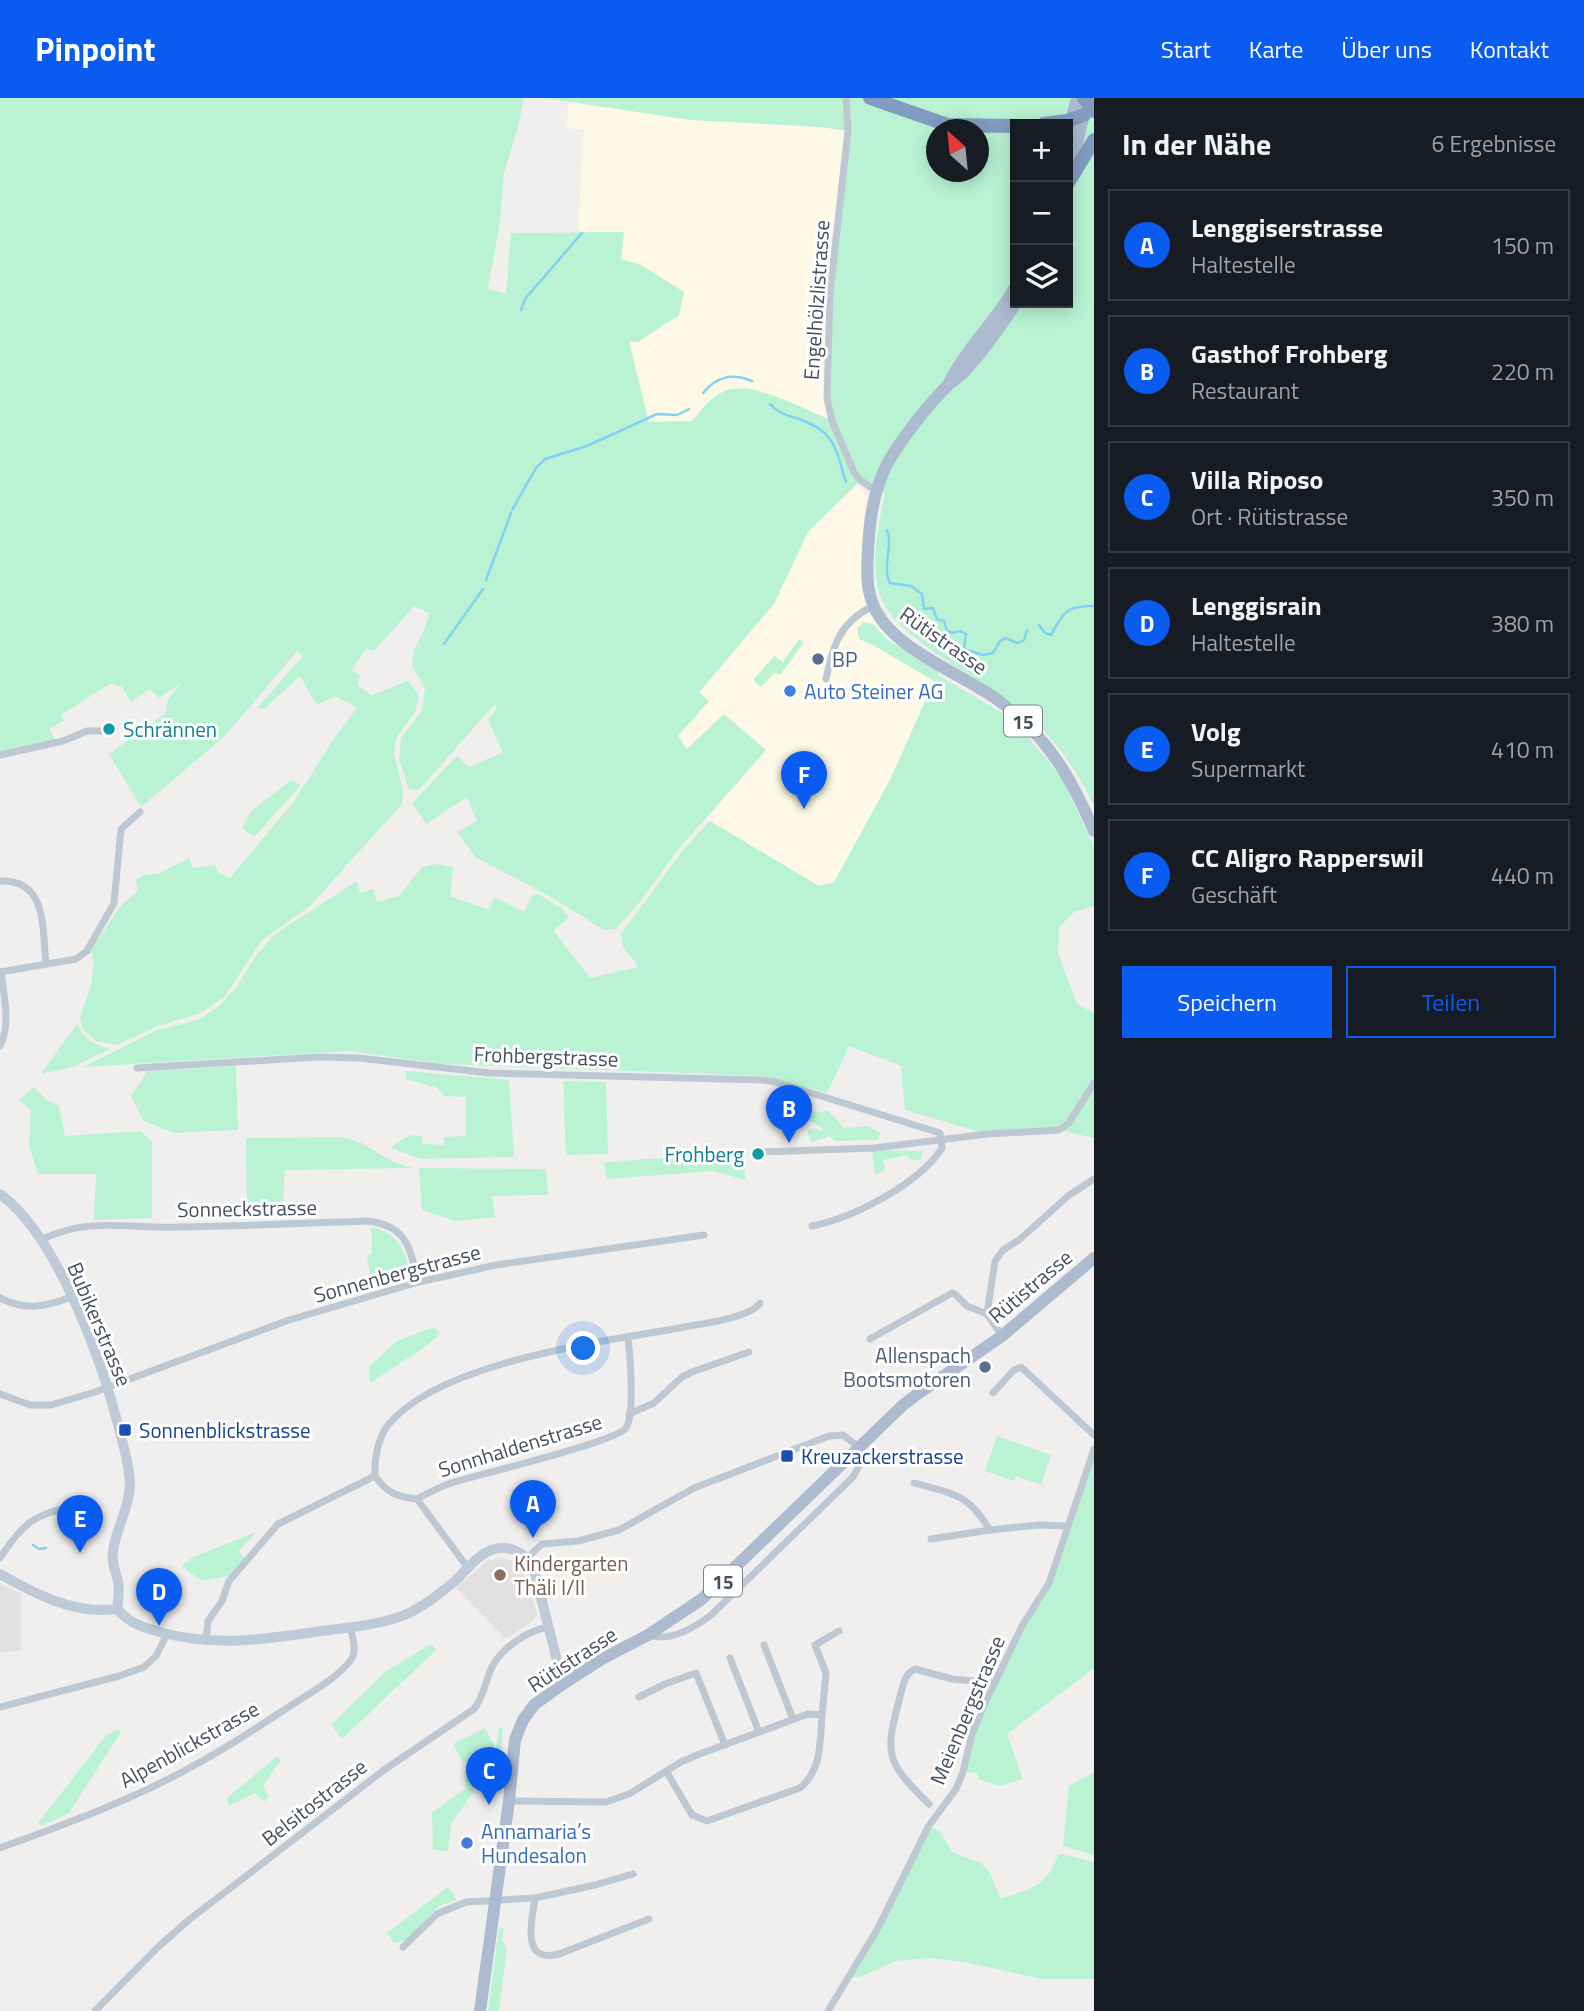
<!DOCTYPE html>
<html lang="de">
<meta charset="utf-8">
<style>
body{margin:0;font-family:"Titillium Web",sans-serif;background:#242831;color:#f1f3f6}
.controls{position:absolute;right:21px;top:21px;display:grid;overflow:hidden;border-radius:0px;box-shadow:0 4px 18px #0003}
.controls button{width:63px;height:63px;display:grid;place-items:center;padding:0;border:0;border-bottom:2px solid #363941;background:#171b24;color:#f1f3f6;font:35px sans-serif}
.compass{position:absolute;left:926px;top:21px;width:63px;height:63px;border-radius:50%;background:#171b24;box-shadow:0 4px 18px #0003;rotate:333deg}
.you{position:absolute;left:584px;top:1251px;width:24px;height:24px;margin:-18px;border:5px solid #fff;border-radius:50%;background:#1a73e8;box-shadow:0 0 0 10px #1a73e833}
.badge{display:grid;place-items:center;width:46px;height:46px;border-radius:50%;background:#0a5cf0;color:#fff;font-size:23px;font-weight:700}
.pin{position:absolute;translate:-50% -58px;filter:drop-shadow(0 2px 4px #0008)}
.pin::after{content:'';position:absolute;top:37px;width:24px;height:21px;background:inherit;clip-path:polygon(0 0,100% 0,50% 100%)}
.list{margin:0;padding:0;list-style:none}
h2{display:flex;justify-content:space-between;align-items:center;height:91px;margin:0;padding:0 28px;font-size:30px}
h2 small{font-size:23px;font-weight:400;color:#9ea1a6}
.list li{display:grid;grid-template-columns:46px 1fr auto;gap:21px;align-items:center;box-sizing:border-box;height:112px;margin:0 14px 14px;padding:0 14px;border:2px solid #363941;border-radius:0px}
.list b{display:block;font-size:26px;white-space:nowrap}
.list p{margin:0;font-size:23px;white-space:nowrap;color:#9ea1a6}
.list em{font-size:23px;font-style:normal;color:#9ea1a6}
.actions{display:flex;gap:14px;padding:21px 28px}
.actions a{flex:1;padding:16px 0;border:2px solid #0a5cf0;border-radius:0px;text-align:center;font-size:24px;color:#0a5cf0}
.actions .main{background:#0a5cf0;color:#fff}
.icon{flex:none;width:38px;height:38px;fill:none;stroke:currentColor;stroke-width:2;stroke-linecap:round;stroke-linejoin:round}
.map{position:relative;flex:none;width:1094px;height:1913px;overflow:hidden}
header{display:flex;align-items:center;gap:42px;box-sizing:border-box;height:98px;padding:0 35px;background:#0a5cf0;color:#fff}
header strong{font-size:33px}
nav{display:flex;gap:38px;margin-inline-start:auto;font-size:24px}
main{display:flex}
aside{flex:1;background:#171b24}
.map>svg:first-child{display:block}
</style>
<header>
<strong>Pinpoint</strong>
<nav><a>Start</a><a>Karte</a><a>Über uns</a><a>Kontakt</a></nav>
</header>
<main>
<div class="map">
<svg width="1094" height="1913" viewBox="0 0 1094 1913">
<rect width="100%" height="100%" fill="#f1efee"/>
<g fill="#fdf9e6">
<polygon points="569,4 691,22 821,29 848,33 832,323 745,289 705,307 693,323 649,324 629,243 684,194 641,167 621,161 624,134 578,133 584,32 567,30"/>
<polygon points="857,386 866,397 861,457 866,509 877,528 895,548 938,576 891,680 835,784 819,788 707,721 766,652 724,616 687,652 677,638 709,603 699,595 774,506 808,434"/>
</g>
<g fill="#e2e0e0">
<polygon points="498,1460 513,1462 522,1470 537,1516 533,1523 506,1541 456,1490 486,1464"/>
<polygon points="0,1486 21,1495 21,1552 0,1555"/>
</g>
<g fill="#b9f3d4" fill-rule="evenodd">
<path d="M 0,0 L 524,0 L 518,30 L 504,75 L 500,123 L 488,191 L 506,196 L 511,135 L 624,134 L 621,161 L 641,167 L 684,194 L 679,217 L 638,244 L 629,244 L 649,324 L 692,323 C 701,312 711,298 725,293 C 754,282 803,311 831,322 L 827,259 L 848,33 L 821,29 L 691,22 L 545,0 L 1094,0 L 1094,708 C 1079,674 1055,642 1028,617 C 990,583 889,541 878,491 C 871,460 879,425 885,395 L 875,392 L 860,383 L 808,434 L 774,506 L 699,594 L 709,603 L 678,638 L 687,651 L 724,616 L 766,652 L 680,749 L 639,805 L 616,831 L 604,832 L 551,799 L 475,759 L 457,734 L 477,723 L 467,699 L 426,726 L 412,705 L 457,658 L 469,669 L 503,654 L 488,622 L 497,610 L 494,607 L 419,692 L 409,691 L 399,661 L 401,640 L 422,612 L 425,590 L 412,568 L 414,552 L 424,533 L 429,515 L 414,508 L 374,553 L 366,550 L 351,573 L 360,577 L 358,587 L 372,597 L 408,583 L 419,597 L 415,614 L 397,639 L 394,655 L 403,693 L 402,706 L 310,808 L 262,842 L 225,898 L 201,915 L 158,928 L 117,947 L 96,943 L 84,933 L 80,920 L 91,887 L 94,864 L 91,853 L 119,810 L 138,792 L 136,782 L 144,777 L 158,776 L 190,760 L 192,770 L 215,767 L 219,775 L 230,780 L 294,703 L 338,635 L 357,610 L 335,598 L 317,607 L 300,578 L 264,611 L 257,610 L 303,558 L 297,553 L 225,638 L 141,709 L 109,656 L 166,615 L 168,601 L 181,585 L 159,600 L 149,591 L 131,604 L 122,589 L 111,585 L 61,617 L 64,623 L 49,631 L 56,643 L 0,655 ZM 1015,26 L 1068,26 L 1068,205 L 1015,205 ZM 936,32 L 978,32 L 978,74 L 936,74 Z"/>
<polygon points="863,524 873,526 888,542 939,573 938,577 1014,622 1062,680 1094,749 1094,808 1074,814 1059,829 1058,855 1077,906 1094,915 1094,1040 1059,1032 977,1033 905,1012 901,968 849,948 827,995 765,978 444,966 348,953 83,969 157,932 198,922 217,910 236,890 255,859 275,836 357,783 360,795 373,791 377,804 399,798 422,769 437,766 453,769 450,798 489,812 494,799 524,814 532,798 538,796 563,811 569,820 553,832 590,880 638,869 623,848 621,836 684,751 710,723 819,788 834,784 891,680 934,583 873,547 859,541 857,530"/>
<polygon points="799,541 804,544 781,576 774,575 761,589 753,582 774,558 783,564"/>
<polygon points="291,682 301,687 254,739 242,730 251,713"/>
<path d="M 77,926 C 84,941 94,947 110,951 L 73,969 L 41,976 Z"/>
<polygon points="236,968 238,1032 174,1035 144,1023 131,998 148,973"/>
<polygon points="406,973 509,982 514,1059 422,1061 390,1050 410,1037 422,1038 422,1046 444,1047 444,1039 466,1038 466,999 444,998 437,990 406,981"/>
<polygon points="563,983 606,984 608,1056 566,1057"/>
<polygon points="34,989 48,1003 59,1008 65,1038 141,1033 152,1044 152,1120 94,1122 96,1076 38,1076 29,1048 31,1013 19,1002"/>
<polygon points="811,1012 818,1015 827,1012 844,1030 868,1028 881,1036 877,1042 835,1043 828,1036 828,1039 811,1044 807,1032 814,1030 825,1033 804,1018"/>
<polygon points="340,1039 362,1045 393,1064 413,1070 285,1072 282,1119 247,1117 246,1040"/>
<polygon points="872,1052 923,1053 920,1063 910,1061 907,1057 883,1062 885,1072 875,1077"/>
<polygon points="744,1059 745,1082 714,1073 607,1081 604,1065 643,1061"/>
<polygon points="419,1070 546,1071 548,1097 492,1098 495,1119 456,1123 422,1112"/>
<path d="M 371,1129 C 400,1136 403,1151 411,1176 L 408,1182 L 373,1190 L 367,1159 L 372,1155 Z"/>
<polygon points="434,1229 440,1236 425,1249 370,1285 369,1269 397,1243"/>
<polygon points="997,1338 1051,1357 1041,1387 1016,1378 1014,1383 985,1373"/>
<polygon points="1094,1351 1094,1570 1007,1636 1023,1681 999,1688 979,1681 978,1675 963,1674 985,1605 1049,1485"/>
<polygon points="256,1434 238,1454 245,1460 228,1478 202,1483 181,1468 193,1459"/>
<polygon points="431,1546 436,1552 342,1641 331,1627 385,1574"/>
<polygon points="485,1630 495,1649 463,1665 453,1646"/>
<polygon points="499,1630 503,1630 498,1690 481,1677 473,1682 474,1693 451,1726 448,1753 433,1752 432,1714 465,1691 466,1665 496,1650"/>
<polygon points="116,1632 121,1634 69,1715 41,1728 38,1725 105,1639"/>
<polygon points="277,1658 281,1662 263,1688 268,1698 265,1704 254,1695 229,1708 227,1700"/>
<polygon points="1094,1674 1094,1757 1063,1748 1069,1688"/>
<path d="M 928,1729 L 939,1732 L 952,1754 L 981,1765 L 989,1774 L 1001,1801 C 1029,1791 1048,1788 1058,1757 L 1062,1756 L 1094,1764 L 1094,1881 L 1042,1881 L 964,1864 L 930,1860 L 896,1863 L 860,1879 L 849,1879 Z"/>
<polygon points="448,1789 457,1802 439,1808 406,1842 394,1845 387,1835"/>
<polygon points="499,1829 504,1830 502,1842 507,1851 499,1913 488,1913"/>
</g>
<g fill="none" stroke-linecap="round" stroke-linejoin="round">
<g stroke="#82d3f3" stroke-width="2.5">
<polyline points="521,212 525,201 582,135"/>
<path d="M 703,295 C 717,278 732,275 752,283"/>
<path d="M 770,306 C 778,315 787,317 799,321 C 836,334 835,350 846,384"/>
<polyline points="512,412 536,370 545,361 587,348 657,316 677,317 689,311"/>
<path d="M 887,432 C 894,449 881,468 890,485 L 911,488 L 922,496 L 924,511 L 933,510 L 937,521 L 944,523 L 947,533 L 952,535 L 960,533 L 966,536 L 964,551 L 983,557 L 993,555 L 1000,543 L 1005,540 L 1018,545 L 1024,542 L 1027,532"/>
<polyline points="486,482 511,415"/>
<path d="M 1039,527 L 1045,535 L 1051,537 C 1065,513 1065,508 1094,508"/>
<polyline points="444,546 483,491"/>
<polyline points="33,1447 39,1451 46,1450"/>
</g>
<g stroke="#bec8d2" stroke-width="7">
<polyline points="846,0 848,33 830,195 827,300 832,323 854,374 860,382 875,392"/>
<path d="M 826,581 C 833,547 840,524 873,508"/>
<polyline points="0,657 63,643 87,633 111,633"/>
<path d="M 0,783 C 48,781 42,831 46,866"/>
<polyline points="0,874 76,861 87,853 114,805 121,731 140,714"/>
<path d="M 0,948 C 11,927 4,897 1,874"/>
<path d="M 137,970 L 319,959 L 359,960 L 489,975 L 762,982 L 776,984 L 940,1035 L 942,1050 C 919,1086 853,1120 812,1128"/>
<polyline points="759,1054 874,1050 987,1036 1059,1032 1069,1025 1094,985"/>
<path d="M 41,1142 C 89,1118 129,1131 179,1129 C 242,1128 305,1125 368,1123 C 408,1128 409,1150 419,1184"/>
<path d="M 0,1200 C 26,1213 45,1209 71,1199"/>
<polyline points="987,1216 995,1163 1003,1152 1019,1142 1068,1098 1094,1081"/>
<polyline points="870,1241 952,1195 955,1196 967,1208 987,1216 1002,1238"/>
<polyline points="993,1295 1014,1272 1021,1269 1094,1337"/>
<polyline points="0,1296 30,1307 51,1307 92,1295 289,1222 419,1184 496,1167 704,1137"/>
<polyline points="629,1316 654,1305 682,1279 692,1274 749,1254"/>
<path d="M 914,1385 C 954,1396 967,1395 990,1432 L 1039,1427 L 1067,1428"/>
<path d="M 417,1401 C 428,1395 439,1389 451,1385 C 477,1377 616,1344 626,1330 C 635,1317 630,1258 628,1239"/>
<polyline points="931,1441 990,1432"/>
<path d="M 0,1460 C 24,1425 32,1417 74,1408"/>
<path d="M 527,1460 L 542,1446 L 578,1443 L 619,1432 L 694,1390 L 829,1338 L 843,1337 L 860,1350 L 859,1368 L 853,1379 L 710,1518 C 692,1531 670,1544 648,1537"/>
<path d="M 468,1470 L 417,1401 C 397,1399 387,1395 375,1378 C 374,1361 378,1340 388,1327 C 441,1262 610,1243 690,1228 C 707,1225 751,1219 760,1205"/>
<polyline points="206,1543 208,1523 222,1503 229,1483 278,1426 375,1378"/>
<polyline points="764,1547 793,1621"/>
<polyline points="730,1560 759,1634"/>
<polyline points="639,1599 665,1586 696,1575 725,1647"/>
<polyline points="0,1609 119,1578 144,1569 156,1558 167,1536"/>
<polyline points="822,1617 826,1575 815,1547 839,1533"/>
<path d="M 509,1703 L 606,1704 L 629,1696 L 681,1664 L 697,1657 L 808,1616 L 822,1617 C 820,1643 822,1672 800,1690 L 707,1723 L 692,1717 L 666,1673"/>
<path d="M 929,1706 C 886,1663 884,1658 900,1599 C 903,1588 904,1576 915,1571 L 952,1581 L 995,1585"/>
<path d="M 0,1750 C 68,1725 138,1700 202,1663 C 233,1646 263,1626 293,1606 C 310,1595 341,1578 352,1560 C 357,1551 352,1538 350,1529"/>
<path d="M 535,1800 C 532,1822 520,1866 559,1856 L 649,1821"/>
<polyline points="403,1849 437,1816 466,1804 535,1800 595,1787 633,1776"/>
<path d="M 95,1913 L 158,1849 L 190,1821 L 384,1672 L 474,1611 C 484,1598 485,1585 491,1571 C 501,1550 527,1533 548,1529"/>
<polyline points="828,1913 878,1830 928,1729 956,1691 963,1674 972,1636 985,1605 1022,1528 1049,1485 1094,1351"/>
</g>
<g stroke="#bfcad9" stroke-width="10">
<path d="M 0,1096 C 58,1138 103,1266 120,1334 C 124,1351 130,1370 130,1387 C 129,1411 116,1430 113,1453 C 111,1465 116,1474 118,1484 C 120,1493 118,1502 117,1511"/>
<path d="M 0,1476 C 36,1496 74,1517 117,1511"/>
<path d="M 117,1511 C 132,1527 142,1529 163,1535 C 219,1549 266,1541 322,1533 C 351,1529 384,1527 411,1514 C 427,1506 441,1495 455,1483 C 466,1473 476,1458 491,1452 C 508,1446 524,1454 533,1468 L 563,1586"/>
</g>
<g stroke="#acbbd0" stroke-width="12">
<polyline points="1068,34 1077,0"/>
<polyline points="1068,82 1085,12"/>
<path d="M 1016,205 C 1001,228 984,252 965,273 C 960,278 954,282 949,286 C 927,308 902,340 887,366 C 873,393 869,424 868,454 C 867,471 866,490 873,506 C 889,550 961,575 998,602 C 1006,608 1014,615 1022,622 C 1056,653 1076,691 1094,733"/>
<path d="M 950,283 C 967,249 997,222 1015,189"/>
<polyline points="480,1913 509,1703 515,1642 523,1622 534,1607 563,1586 602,1561 648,1537 702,1501 902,1308 916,1297 1002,1238 1094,1160"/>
</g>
<g stroke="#829cc2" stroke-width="14">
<polyline points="870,0 948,27 1015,28"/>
<polyline points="1084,0 1094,13"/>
<polyline points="1044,26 1067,23 1084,17"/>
<polyline points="1068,85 1094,42"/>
</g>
</g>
<g fill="#5c6f8a" stroke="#fff" stroke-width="2.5">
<circle cx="818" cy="561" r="7"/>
<circle cx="985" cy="1269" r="7"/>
</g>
<g fill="#3f7fe0" stroke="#fff" stroke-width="2.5">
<circle cx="790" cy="593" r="7"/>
<circle cx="467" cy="1745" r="7"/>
</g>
<g fill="#0f9aa8" stroke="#fff" stroke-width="2.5">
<circle cx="109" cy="631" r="7"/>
<circle cx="758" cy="1056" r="7"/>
</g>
<g fill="#1a4fb4" stroke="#fff" stroke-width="2.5">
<rect x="118" y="1325" width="14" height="14" rx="3.5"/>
<rect x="780" y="1351" width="14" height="14" rx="3.5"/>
</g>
<circle fill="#8d6e63" stroke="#fff" stroke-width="2.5" cx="500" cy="1477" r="7"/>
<g text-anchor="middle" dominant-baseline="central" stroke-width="6" stroke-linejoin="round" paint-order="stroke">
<g fill="#fff" stroke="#7d848e" stroke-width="2">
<rect x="1004" y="607.5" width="38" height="31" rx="5"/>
<rect x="704" y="1467.5" width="38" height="31" rx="5"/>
</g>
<g font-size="19" font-weight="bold" fill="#45505e">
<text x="1023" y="623">15</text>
<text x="723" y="1483">15</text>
</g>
<g font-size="21" fill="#45505e" stroke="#fff">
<text transform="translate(816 202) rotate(-86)">Engelhölzlistrasse</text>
<text transform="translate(944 542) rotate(35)">Rütistrasse</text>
<text transform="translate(546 958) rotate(2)">Frohbergstrasse</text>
<text transform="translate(247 1110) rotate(-1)">Sonneckstrasse</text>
<text transform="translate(397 1175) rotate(-15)">Sonnenbergstrasse</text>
<text transform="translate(1030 1188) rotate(-40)">Rütistrasse</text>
<text transform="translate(100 1226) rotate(67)">Bubikerstrasse</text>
<text transform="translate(520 1347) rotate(-17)">Sonnhaldenstrasse</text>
<text transform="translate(572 1561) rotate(-33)">Rütistrasse</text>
<text transform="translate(967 1612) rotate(-67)">Meienbergstrasse</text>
<text transform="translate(189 1646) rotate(-29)">Alpenblickstrasse</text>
<text transform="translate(314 1704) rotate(-38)">Belsitostrasse</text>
</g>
<g font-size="21" fill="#4e5e75" stroke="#fff" text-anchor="start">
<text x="832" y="561">BP</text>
<text x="971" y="1257" text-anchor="end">Allenspach<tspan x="971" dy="24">Bootsmotoren</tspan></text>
</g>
<g font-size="21" fill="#366cbe" stroke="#fff" text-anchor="start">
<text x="804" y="593">Auto Steiner AG</text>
<text x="481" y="1733">Annamaria’s<tspan x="481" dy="24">Hundesalon</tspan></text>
</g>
<g font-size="21" fill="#0d838f" stroke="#fff" text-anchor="start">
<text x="123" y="631">Schrännen</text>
<text x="744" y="1056" text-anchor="end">Frohberg</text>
</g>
<g font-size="21" fill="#164399" stroke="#fff" text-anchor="start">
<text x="139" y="1332">Sonnenblickstrasse</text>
<text x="801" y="1358">Kreuzackerstrasse</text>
</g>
<g font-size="21" fill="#785e54" stroke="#fff" text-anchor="start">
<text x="514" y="1465">Kindergarten<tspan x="514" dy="24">Thäli I/II</tspan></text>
</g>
</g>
</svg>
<div class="controls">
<button>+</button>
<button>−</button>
<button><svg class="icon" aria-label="layers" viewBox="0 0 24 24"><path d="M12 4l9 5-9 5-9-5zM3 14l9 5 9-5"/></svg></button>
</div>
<svg class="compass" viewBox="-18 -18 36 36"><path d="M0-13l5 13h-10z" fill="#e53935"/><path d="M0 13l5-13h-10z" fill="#9ea1a6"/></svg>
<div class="you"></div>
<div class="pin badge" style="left:533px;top:1440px">A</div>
<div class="pin badge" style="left:789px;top:1045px">B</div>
<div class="pin badge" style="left:489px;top:1707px">C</div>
<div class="pin badge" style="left:159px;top:1528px">D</div>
<div class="pin badge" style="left:80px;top:1455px">E</div>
<div class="pin badge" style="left:804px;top:711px">F</div>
</div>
<aside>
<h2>In der Nähe<small>6 Ergebnisse</small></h2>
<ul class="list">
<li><span class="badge">A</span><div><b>Lenggiserstrasse</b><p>Haltestelle</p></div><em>150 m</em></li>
<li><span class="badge">B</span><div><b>Gasthof Frohberg</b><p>Restaurant</p></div><em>220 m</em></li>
<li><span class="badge">C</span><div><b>Villa Riposo</b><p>Ort · Rütistrasse</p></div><em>350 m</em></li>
<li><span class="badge">D</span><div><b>Lenggisrain</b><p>Haltestelle</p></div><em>380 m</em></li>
<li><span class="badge">E</span><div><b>Volg</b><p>Supermarkt</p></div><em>410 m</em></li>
<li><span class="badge">F</span><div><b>CC Aligro Rapperswil</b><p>Geschäft</p></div><em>440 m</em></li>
</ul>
<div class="actions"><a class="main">Speichern</a><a>Teilen</a></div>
</aside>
</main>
